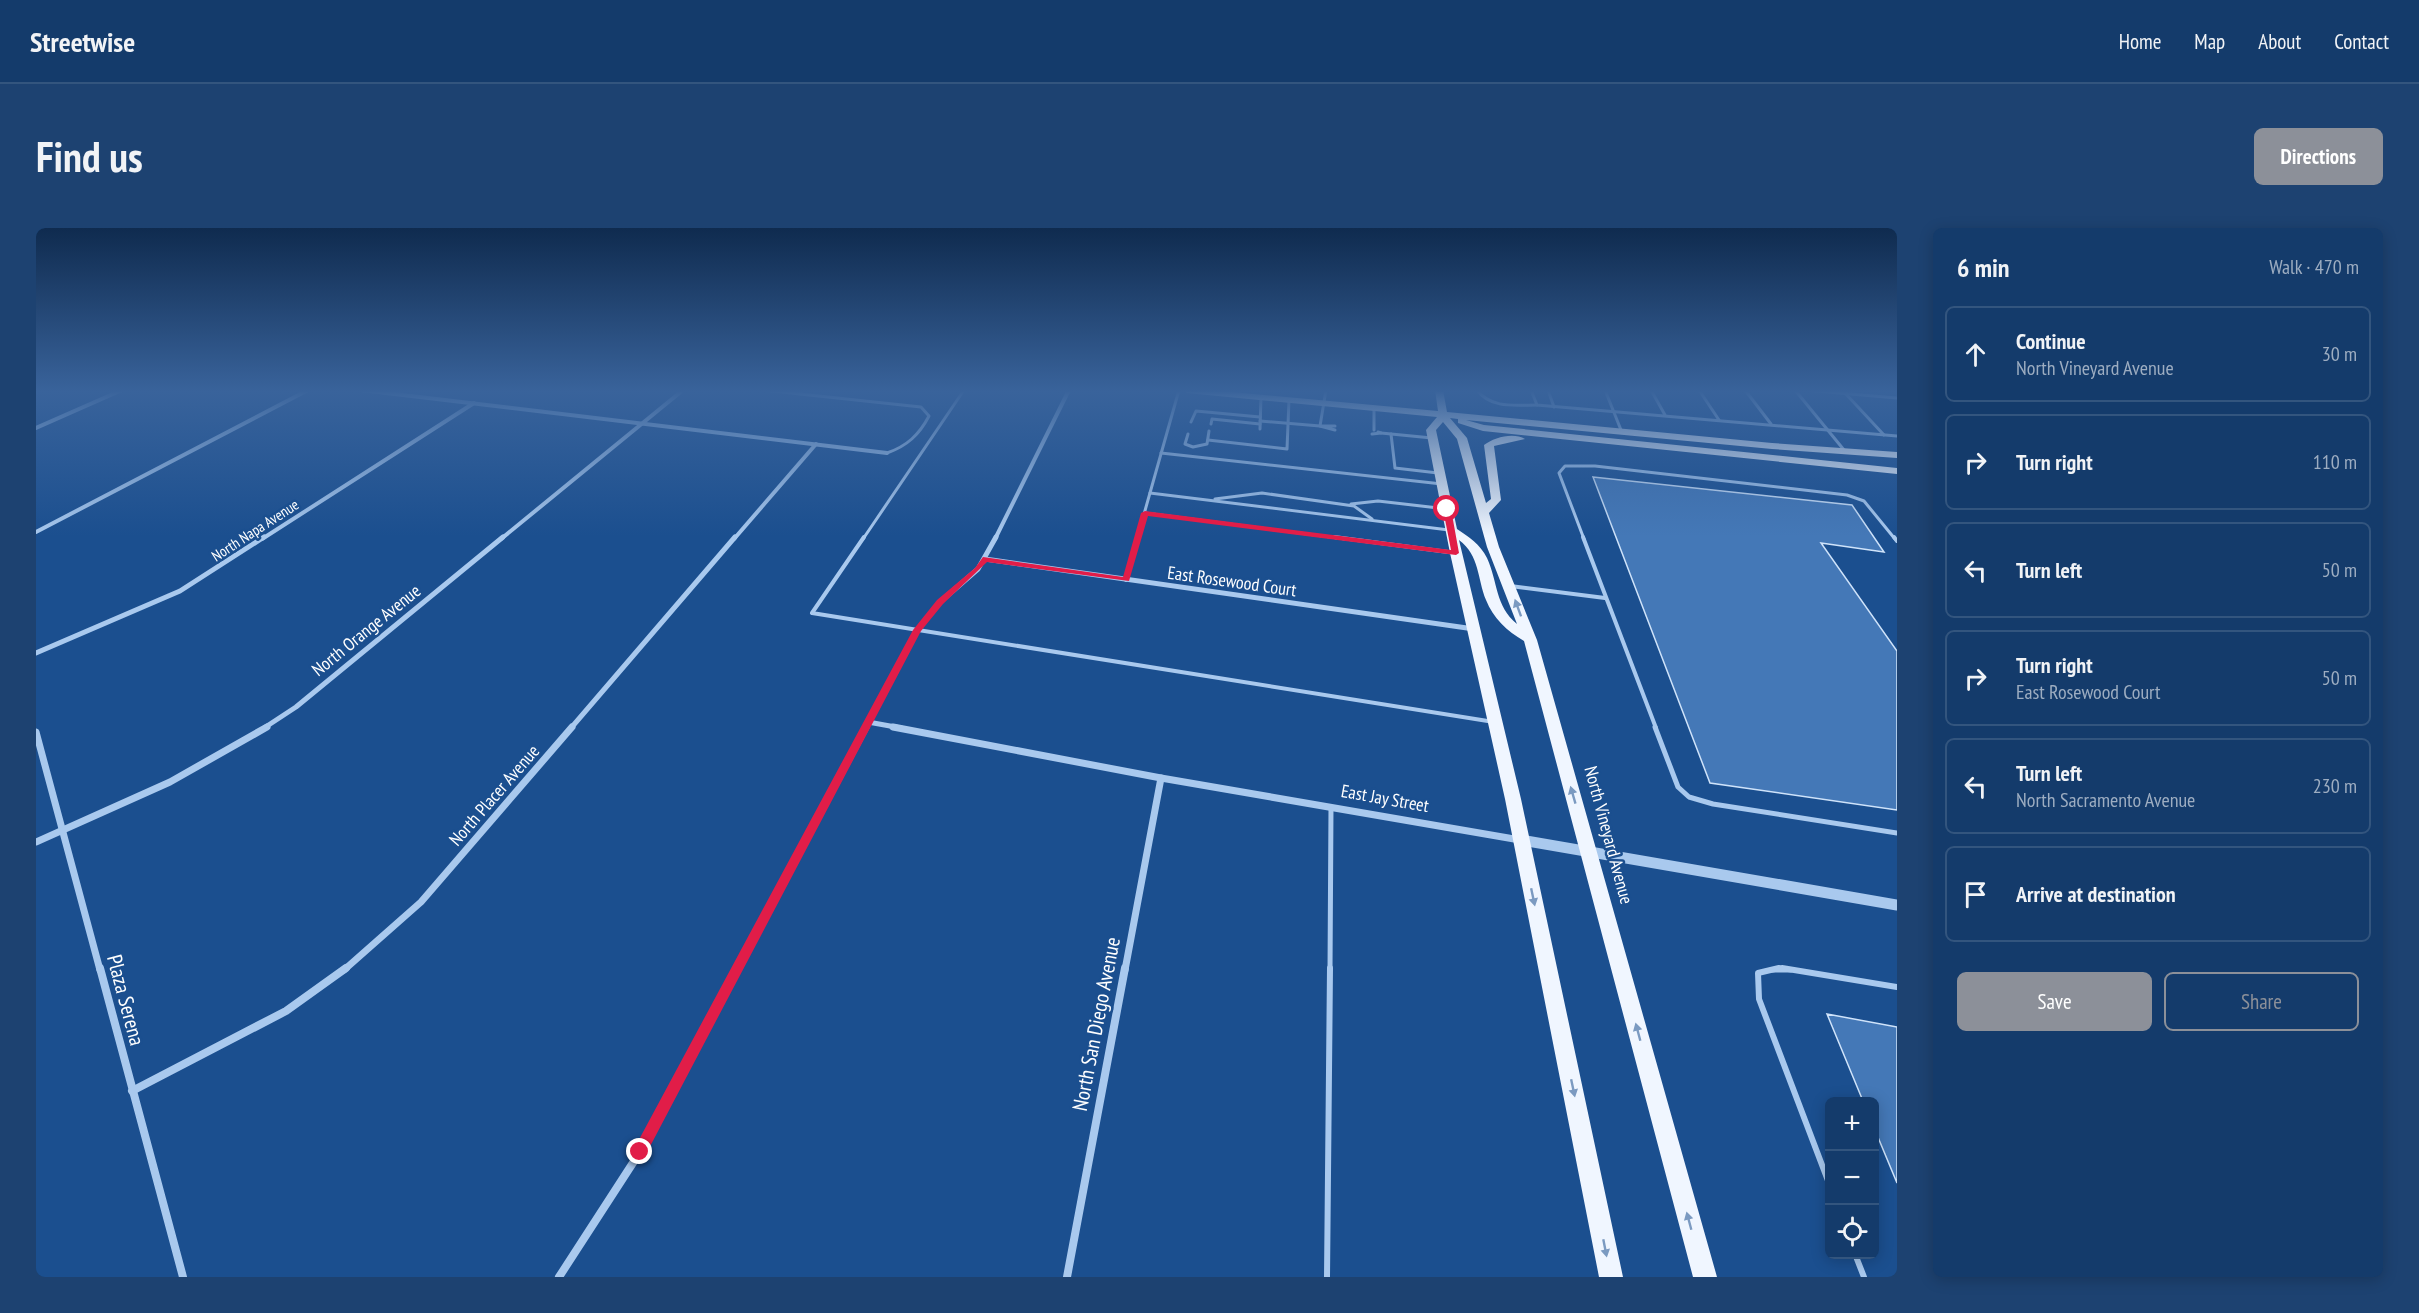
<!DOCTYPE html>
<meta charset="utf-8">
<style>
body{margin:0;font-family:"PT Sans Narrow",sans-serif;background:#1d4271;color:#f1f3f6}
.controls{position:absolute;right:18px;bottom:18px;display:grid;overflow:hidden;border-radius:9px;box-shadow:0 3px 15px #0003}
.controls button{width:54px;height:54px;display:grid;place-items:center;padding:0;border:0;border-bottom:2px solid #33557e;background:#143b6b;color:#f1f3f6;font:30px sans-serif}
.stop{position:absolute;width:18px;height:18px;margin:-14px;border:4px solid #e11d48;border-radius:50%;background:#fff}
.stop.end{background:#e11d48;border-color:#fff;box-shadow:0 2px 6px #0008}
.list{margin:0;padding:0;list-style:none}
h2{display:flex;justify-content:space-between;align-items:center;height:78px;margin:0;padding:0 24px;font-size:26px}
h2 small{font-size:20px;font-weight:400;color:#9dadc1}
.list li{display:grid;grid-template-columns:39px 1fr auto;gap:18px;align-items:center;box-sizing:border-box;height:96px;margin:0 12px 12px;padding:0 12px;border:2px solid #33557e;border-radius:9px}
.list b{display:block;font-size:22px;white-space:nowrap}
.list p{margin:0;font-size:20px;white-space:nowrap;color:#9dadc1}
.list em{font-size:20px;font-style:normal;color:#9dadc1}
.actions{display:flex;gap:12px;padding:18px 24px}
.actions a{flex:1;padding:14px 0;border:2px solid #8c9099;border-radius:9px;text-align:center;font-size:21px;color:#8c9099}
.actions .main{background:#8c9099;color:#fff}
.icon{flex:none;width:33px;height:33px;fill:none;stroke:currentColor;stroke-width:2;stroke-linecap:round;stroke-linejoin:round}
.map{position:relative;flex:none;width:1861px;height:1049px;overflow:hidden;border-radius:9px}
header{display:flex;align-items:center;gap:36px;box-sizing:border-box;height:84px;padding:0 30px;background:#143b6b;border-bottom:2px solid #33557e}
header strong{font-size:28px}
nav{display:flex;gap:33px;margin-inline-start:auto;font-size:21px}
.intro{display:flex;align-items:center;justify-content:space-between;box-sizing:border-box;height:144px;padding:0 36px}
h1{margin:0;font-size:42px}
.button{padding:15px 27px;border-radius:9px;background:#8c9099;color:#fff;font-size:21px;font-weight:700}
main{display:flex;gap:36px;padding:0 36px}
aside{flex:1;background:#143b6b;border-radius:9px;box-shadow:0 3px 15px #0003}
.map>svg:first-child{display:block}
</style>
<header>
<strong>Streetwise</strong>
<nav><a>Home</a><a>Map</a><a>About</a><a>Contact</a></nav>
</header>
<div class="intro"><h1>Find us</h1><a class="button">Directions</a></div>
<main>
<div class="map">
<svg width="1861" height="1049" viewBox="0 0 1861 1049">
<rect width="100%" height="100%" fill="#1b4f8f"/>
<g fill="#4478b7" stroke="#cfe3fa" stroke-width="1.5">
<polygon points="1557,249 1816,277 1848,324 1785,315 1861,423 1861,582 1674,555"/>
<polygon points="1791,786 1861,799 1861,955 1839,902 1839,873 1827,873"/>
</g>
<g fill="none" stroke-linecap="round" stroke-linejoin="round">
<g stroke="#a9c9ee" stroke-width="3">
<path d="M 727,162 L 885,179 L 893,188 C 883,207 871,218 851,225"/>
<path d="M 1441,162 C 1455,181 1480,177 1501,177"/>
<polyline points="1495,162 1501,177 1861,208"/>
<polyline points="1569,162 1585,202"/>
<polyline points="1615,162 1629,187"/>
<polyline points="1663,162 1683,192"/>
<polyline points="1709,162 1735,196"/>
<polyline points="1759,162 1808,222"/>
<polyline points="1769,162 1861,170"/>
<polyline points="1513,165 1518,179"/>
<polyline points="1809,165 1848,207"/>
<polyline points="1338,180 1338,202"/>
<polyline points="1224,193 1284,198 1290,162"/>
<polyline points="1155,194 1160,183 1224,189"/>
<polyline points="1175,196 1176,191 1224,196"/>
<polyline points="1299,198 1284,198 1299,202"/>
<polyline points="1224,201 1225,169"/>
<polyline points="1345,205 1396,210"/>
<polyline points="1152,206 1149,216 1157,219 1171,216 1173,203"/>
<polyline points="1336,206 1345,205 1342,204"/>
<polyline points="1355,206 1359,240 1402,245"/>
<polyline points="1172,212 1251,221 1253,172"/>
<polyline points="1125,225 1406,256"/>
<polyline points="1114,265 1413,302"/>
<polyline points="1179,271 1226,265 1318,278 1336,291"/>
<polyline points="1315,276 1342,273 1411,281"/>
<polyline points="1109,285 1310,311"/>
<polyline points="827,311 928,162"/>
<polyline points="1101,311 1143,162"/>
<polyline points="1548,311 1523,245 1529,238 1559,238 1811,267 1828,273 1859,311"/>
</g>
<g stroke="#a9c9ee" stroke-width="4">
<polyline points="828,309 776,385 1458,494"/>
<polyline points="1298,309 1420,325"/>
<polyline points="1547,309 1620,500"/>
<polyline points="1858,309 1861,313"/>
<polyline points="1090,352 1102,309"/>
<polyline points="1474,358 1569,370"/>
</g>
<g stroke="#a9c9ee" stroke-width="5">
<polyline points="1619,499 1642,559 1653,569 1677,576 1861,605"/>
<polyline points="1294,742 1295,579"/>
<polyline points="1736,742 1755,742"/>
</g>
<g stroke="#a9c9ee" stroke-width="6">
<polyline points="1743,740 1722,745 1723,771 1794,958"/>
<polyline points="1746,740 1861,759"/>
<polyline points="1819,1026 1828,1049"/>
<polyline points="1291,1049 1294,740"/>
</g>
<g stroke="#a9c9ee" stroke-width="4">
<polyline points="325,162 851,225"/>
<polyline points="0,200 86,162"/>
<polyline points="0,304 272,162"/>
<polyline points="226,311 438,175"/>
<polyline points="465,311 647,162"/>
<polyline points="698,311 780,216"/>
<polyline points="959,311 1033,162"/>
</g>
<g stroke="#a9c9ee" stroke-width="5">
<polyline points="949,331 1438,401"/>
<polyline points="0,425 144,363 228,309"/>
<polyline points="832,494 865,500"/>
<polyline points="228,500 260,479 467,309"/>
<polyline points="535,500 699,309"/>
<polyline points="829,500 881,402 904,374 942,341 960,309"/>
</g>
<g stroke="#a9c9ee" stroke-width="7">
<polyline points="857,499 1125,550 1484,612"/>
<polyline points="0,504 64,742"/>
<polyline points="0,614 134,554 231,499"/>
<polyline points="308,742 385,674 536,499"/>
<polyline points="701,742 830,499"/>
<polyline points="1089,742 1125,550"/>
</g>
<g stroke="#a9c9ee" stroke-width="8">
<polyline points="64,740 147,1049"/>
<polyline points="96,863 250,783 310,740"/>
<polyline points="523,1049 604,924 701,740"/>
<polyline points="1031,1049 1089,740"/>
</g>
<polyline stroke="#a9c9ee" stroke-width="11" points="1485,612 1861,677"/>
<path fill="#f0f6ff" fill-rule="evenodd" d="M 1147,162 L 1175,162 L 1402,183 L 1399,162 L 1407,162 L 1411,184 L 1736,215 L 1861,224 L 1861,230 L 1736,221 L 1430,192 L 1448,197 L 1861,240 L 1861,246 L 1447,203 L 1422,195 L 1422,191 L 1414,190 L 1431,210 L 1450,275 L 1455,271 L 1448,217 C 1458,209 1478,204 1489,211 L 1458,218 L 1465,272 L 1453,285 L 1463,319 L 1501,412 L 1681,1049 L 1657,1049 L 1488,413 C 1471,403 1457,390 1450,372 C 1441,350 1444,328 1423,312 L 1485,571 L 1587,1049 L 1563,1049 L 1469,571 L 1414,325 L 1390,202 L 1401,189 L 1151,165 ZM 1407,194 L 1421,211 L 1451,319 L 1481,396 C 1459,378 1462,354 1451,330 C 1444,316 1433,309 1421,301 L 1400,202 Z"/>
</g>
<defs><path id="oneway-solid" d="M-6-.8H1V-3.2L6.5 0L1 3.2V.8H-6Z" transform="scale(1.5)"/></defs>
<g fill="#7b9ac1">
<use href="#oneway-solid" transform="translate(1482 380) rotate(-110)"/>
<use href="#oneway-solid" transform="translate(1537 567) rotate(-106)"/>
<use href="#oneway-solid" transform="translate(1497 669) rotate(78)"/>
<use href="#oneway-solid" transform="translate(1602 804) rotate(-105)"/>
<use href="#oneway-solid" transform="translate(1537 860) rotate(78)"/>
<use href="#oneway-solid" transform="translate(1653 993) rotate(-105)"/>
<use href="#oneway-solid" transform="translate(1569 1020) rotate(79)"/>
</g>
<linearGradient id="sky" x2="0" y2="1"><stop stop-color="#0f2b4f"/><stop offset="0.53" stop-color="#39639b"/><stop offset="1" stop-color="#39639b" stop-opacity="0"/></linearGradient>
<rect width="1861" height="308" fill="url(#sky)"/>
<polygon fill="#e11d48" points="1411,279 1415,281 1423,325 1420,327 1112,288 1093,353 951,334 907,376 885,403 609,928 599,928 599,919 877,402 901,372 939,340 947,329 1087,349 1105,285 1109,283 1415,322 1407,281"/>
<g text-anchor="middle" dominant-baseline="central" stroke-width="5" stroke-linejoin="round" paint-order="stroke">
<g font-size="15" fill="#fff" stroke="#1b4f8f">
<text transform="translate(219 302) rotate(-33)">North Napa Avenue</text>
</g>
<g font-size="18" fill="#fff" stroke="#1b4f8f">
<text transform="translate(1196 353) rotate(8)">East Rosewood Court</text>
<text transform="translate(330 402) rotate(-39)">North Orange Avenue</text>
<text transform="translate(458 567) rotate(-49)">North Placer Avenue</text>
<text transform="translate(1349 570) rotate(10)">East Jay Street</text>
<text transform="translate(1573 607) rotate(75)">North Vineyard Avenue</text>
</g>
<g font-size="21" fill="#fff" stroke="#1b4f8f">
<text transform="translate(90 772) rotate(75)">Plaza Serena</text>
<text transform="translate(1060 796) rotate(-79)">North San Diego Avenue</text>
</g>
</g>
</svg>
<div class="controls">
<button>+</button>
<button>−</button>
<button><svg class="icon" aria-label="locate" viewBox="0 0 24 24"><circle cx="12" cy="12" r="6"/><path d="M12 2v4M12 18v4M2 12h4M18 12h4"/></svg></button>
</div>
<div class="stop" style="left:1411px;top:281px"></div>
<div class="stop end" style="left:604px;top:924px"></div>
</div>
<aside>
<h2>6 min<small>Walk · 470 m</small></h2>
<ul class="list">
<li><svg class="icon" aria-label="ahead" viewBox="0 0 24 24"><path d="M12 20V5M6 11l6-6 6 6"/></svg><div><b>Continue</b><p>North Vineyard Avenue</p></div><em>30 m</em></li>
<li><svg class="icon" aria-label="right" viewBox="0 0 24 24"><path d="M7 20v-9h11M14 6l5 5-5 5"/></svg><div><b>Turn right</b></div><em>110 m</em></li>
<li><svg class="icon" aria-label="left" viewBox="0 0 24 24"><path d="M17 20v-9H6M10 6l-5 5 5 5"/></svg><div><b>Turn left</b></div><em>50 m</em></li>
<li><svg class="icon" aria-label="right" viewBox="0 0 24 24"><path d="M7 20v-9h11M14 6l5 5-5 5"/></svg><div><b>Turn right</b><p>East Rosewood Court</p></div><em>50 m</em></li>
<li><svg class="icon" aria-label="left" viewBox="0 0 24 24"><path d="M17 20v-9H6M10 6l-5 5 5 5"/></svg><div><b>Turn left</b><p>North Sacramento Avenue</p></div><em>230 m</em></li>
<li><svg class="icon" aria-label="arrive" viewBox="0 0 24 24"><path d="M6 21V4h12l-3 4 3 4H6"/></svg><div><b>Arrive at destination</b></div></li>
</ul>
<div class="actions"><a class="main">Save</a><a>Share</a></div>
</aside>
</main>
